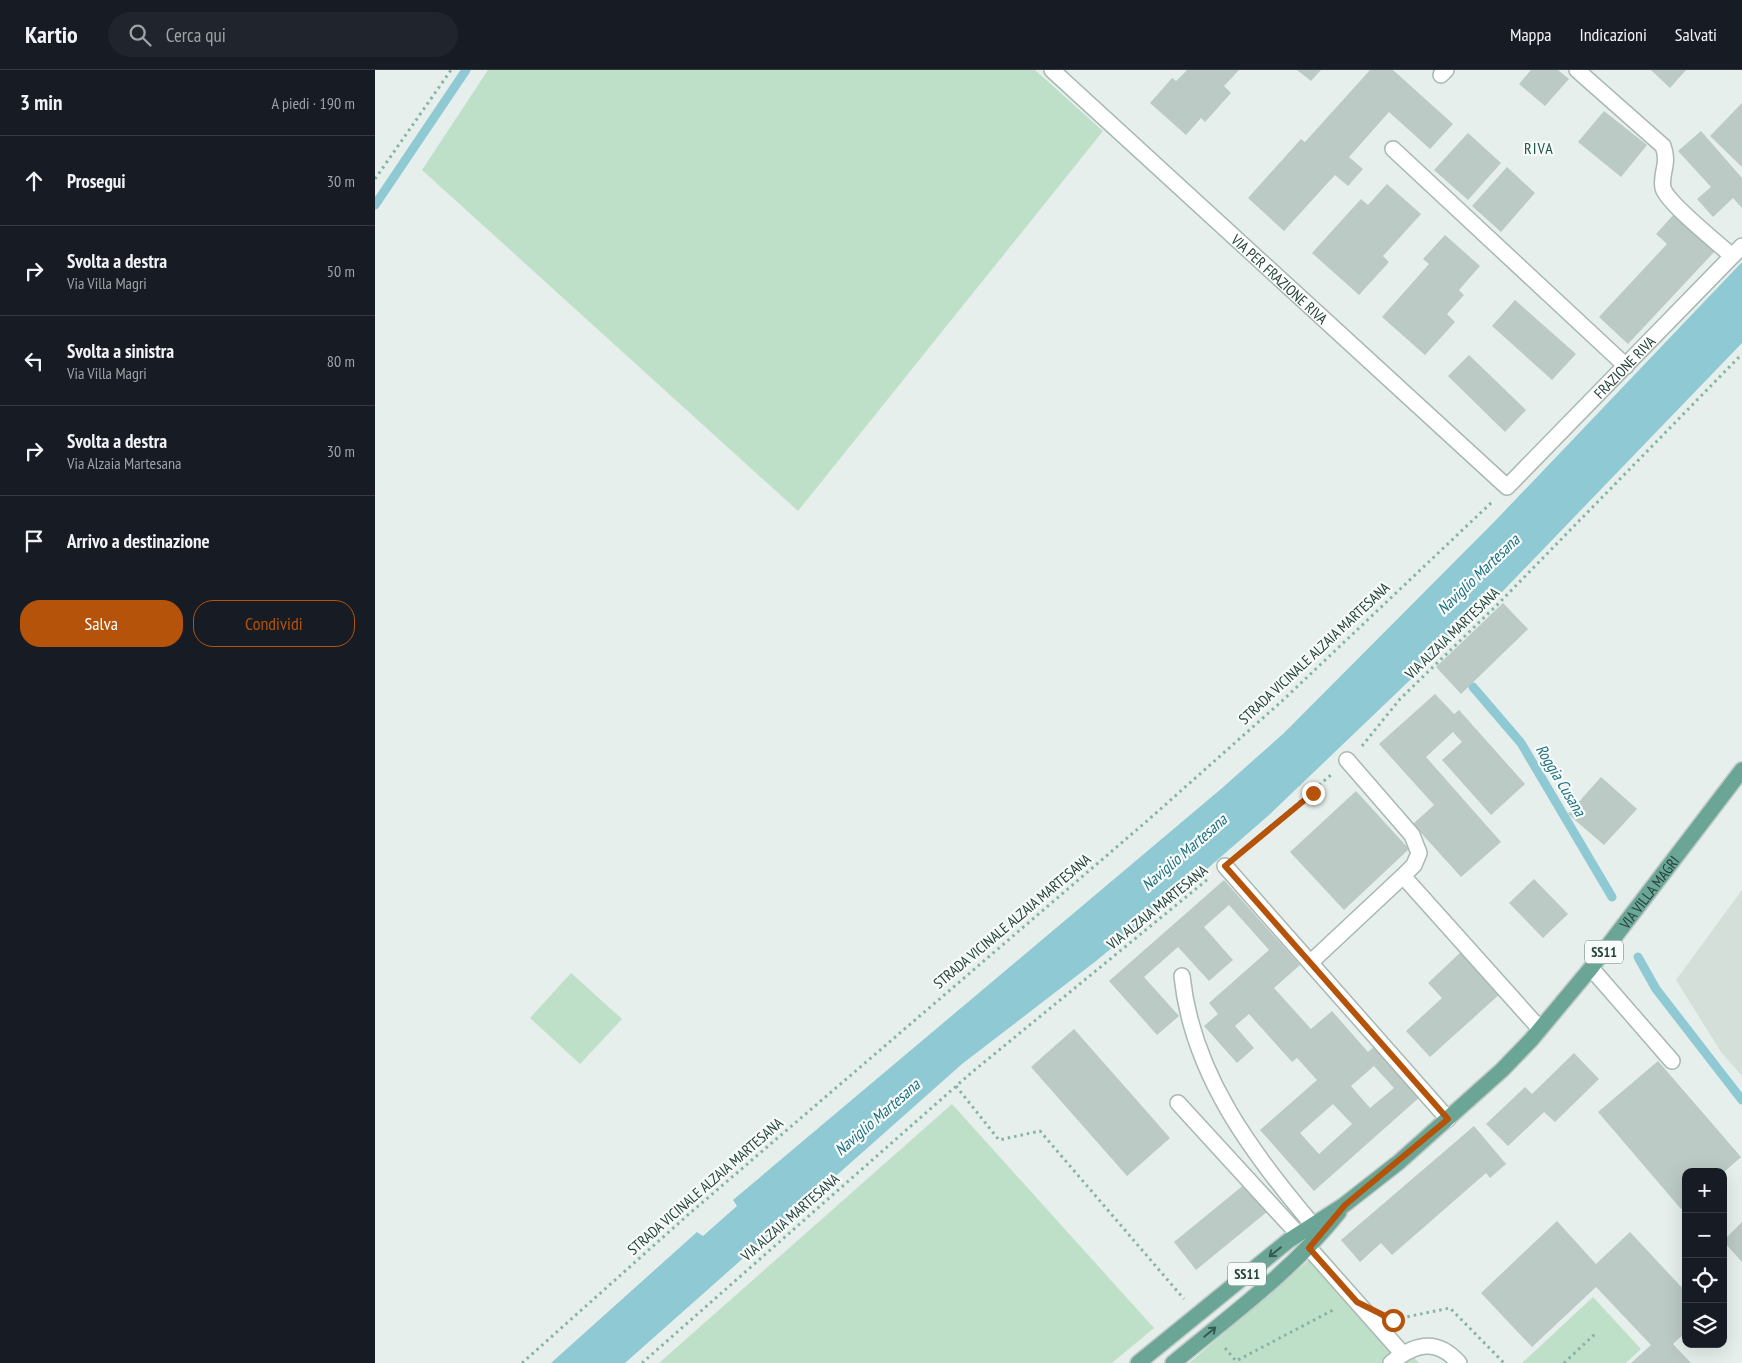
<!DOCTYPE html>
<html lang="it">
<meta charset="utf-8">
<style>
body{margin:0;font-family:"PT Sans Narrow",sans-serif;background:#20242c;color:#f1f3f6}
.controls{position:absolute;right:15px;bottom:15px;display:grid;overflow:hidden;border-radius:10px;box-shadow:0 5px 20px #0002}
.controls button{width:45px;height:45px;display:grid;place-items:center;padding:0;border:0;border-bottom:1px solid #363941;background:#171b24;color:#f1f3f6;font:25px sans-serif}
.stop{position:absolute;width:15px;height:15px;margin:-11px;border:4px solid #b45309;border-radius:50%;background:#fff}
.stop.end{background:#b45309;border-color:#fff;box-shadow:0 1px 5px #0008}
.list{margin:0;padding:0;list-style:none}
h2{display:flex;justify-content:space-between;align-items:center;height:65px;margin:0;padding:0 20px;font-size:21px}
h2 small{font-size:16px;font-weight:400;color:#9ea1a6}
.list li{display:grid;grid-template-columns:32px 1fr auto;gap:15px;align-items:center;box-sizing:border-box;height:90px;padding:0 20px;border-top:1px solid #363941}
.list b{display:block;font-size:19px;white-space:nowrap}
.list p{margin:0;font-size:16px;white-space:nowrap;color:#9ea1a6}
.list em{font-size:16px;font-style:normal;color:#9ea1a6}
.actions{display:flex;gap:10px;padding:15px 20px}
.actions a{flex:1;padding:11px 0;border:1px solid #b45309;border-radius:20px;text-align:center;font-size:18px;color:#b45309}
.actions .main{background:#b45309;color:#fff}
.icon{flex:none;width:28px;height:28px;fill:none;stroke:currentColor;stroke-width:2;stroke-linecap:round;stroke-linejoin:round}
.map{position:relative;flex:none;width:1367px;height:1293px;overflow:hidden}
header{display:flex;align-items:center;gap:30px;box-sizing:border-box;height:70px;padding:0 25px;background:#171b24;border-bottom:1px solid #363941}
header strong{font-size:24px}
nav{display:flex;gap:28px;margin-inline-start:auto;font-size:18px}
.search{width:350px;height:45px;background:#20242c;display:flex;align-items:center;gap:12px;box-sizing:border-box;padding:0 18px;border-radius:28px;color:#9ea1a6;font-size:19px}
main{display:flex}
aside{flex:1;background:#171b24}
.map>svg:first-child{display:block}
</style>
<header>
<strong>Kartio</strong>
<div class="search"><svg class="icon" aria-label="search" viewBox="0 0 24 24"><circle cx="10" cy="10" r="6"/><path d="M15 15l6 6"/></svg>Cerca qui</div>
<nav><a>Mappa</a><a>Indicazioni</a><a>Salvati</a></nav>
</header>
<main>
<aside>
<h2>3 min<small>A piedi · 190 m</small></h2>
<ul class="list">
<li><svg class="icon" aria-label="ahead" viewBox="0 0 24 24"><path d="M12 20V5M6 11l6-6 6 6"/></svg><div><b>Prosegui</b></div><em>30 m</em></li>
<li><svg class="icon" aria-label="right" viewBox="0 0 24 24"><path d="M7 20v-9h11M14 6l5 5-5 5"/></svg><div><b>Svolta a destra</b><p>Via Villa Magri</p></div><em>50 m</em></li>
<li><svg class="icon" aria-label="left" viewBox="0 0 24 24"><path d="M17 20v-9H6M10 6l-5 5 5 5"/></svg><div><b>Svolta a sinistra</b><p>Via Villa Magri</p></div><em>80 m</em></li>
<li><svg class="icon" aria-label="right" viewBox="0 0 24 24"><path d="M7 20v-9h11M14 6l5 5-5 5"/></svg><div><b>Svolta a destra</b><p>Via Alzaia Martesana</p></div><em>30 m</em></li>
<li><svg class="icon" aria-label="arrive" viewBox="0 0 24 24"><path d="M6 21V4h12l-3 4 3 4H6"/></svg><div><b>Arrivo a destinazione</b></div></li>
</ul>
<div class="actions"><a class="main">Salva</a><a>Condividi</a></div>
</aside>
<div class="map">
<svg width="1367" height="1293" viewBox="0 0 1367 1293">
<rect width="100%" height="100%" fill="#e6efeb"/>
<polygon fill="#d4dfda" points="1367,820 1367,1006 1346,982 1301,910"/>
<g fill="#bfe0c8">
<polygon points="113,0 660,0 728,61 423,441 47,100"/>
<polygon points="196,903 247,949 205,994 155,948"/>
<polygon points="577,1034 779,1258 737,1293 284,1293"/>
<polygon points="947,1179 1044,1293 814,1293"/>
<polygon points="1218,1227 1266,1279 1251,1293 1147,1293"/>
</g>
<polygon fill="#8ec9d4" points="1367,192 1367,273 1126,523 894,745 825,805 721,891 587,994 250,1293 176,1293 322,1162 328,1166 362,1136 358,1130 846,719 909,663 1121,450"/>
<g fill="none" stroke-linecap="round" stroke-linejoin="round">
<g stroke="#8ec9d4" stroke-width="9">
<polyline points="0,135 91,0"/>
<polyline points="1098,617 1146,673 1237,827"/>
<polyline points="1263,887 1281,919 1367,1030"/>
</g>
</g>
<g fill="#bbcac4" fill-rule="evenodd">
<polygon points="812,0 864,0 849,16 856,23 830,52 826,48 811,65 775,33 797,8 801,11"/>
<polygon points="922,0 946,0 936,11"/>
<polygon points="995,0 1018,0 1078,54 1055,79 1014,42 974,87 988,99 973,116 960,105 909,161 873,128 926,69 930,72"/>
<polygon points="1156,0 1183,0 1194,9 1170,36 1144,14"/>
<polygon points="1276,0 1311,0 1295,18"/>
<polygon points="1367,33 1367,97 1335,66"/>
<polygon points="1229,41 1272,75 1246,107 1203,72"/>
<polygon points="1326,61 1367,108 1367,138 1358,128 1338,147 1322,129 1336,117 1303,81"/>
<polygon points="1093,63 1126,93 1093,130 1059,100"/>
<polygon points="1132,97 1160,123 1126,162 1097,136"/>
<polygon points="1012,114 1046,144 1008,186 1014,192 984,225 937,183 986,129 993,135"/>
<polygon points="1301,142 1341,180 1253,274 1224,247 1292,174 1281,164"/>
<polygon points="1070,165 1105,196 1084,220 1089,225 1072,244 1080,252 1050,285 1007,247 1054,194 1048,189"/>
<polygon points="1140,230 1201,284 1177,310 1117,256"/>
<polygon points="1094,285 1151,340 1130,362 1073,306"/>
<polygon points="1128,533 1153,559 1086,624 1061,597"/>
<polygon points="1060,624 1079,644 1084,640 1150,714 1116,745 1067,690 1087,672 1078,662 1051,687 1126,772 1086,807 1038,754 1059,735 1004,674"/>
<polygon points="1226,707 1262,739 1229,775 1193,744"/>
<polygon points="981,721 1034,779 969,840 915,782"/>
<polygon points="1159,809 1193,844 1168,868 1134,833"/>
<path d="M 849,810 L 925,895 L 899,918 L 936,959 L 957,941 L 993,982 L 1001,975 L 1046,1026 L 939,1121 L 885,1060 L 942,1010 L 922,988 L 917,992 L 874,944 L 860,956 L 879,978 L 862,993 L 829,956 L 843,944 L 834,933 L 894,880 L 854,835 L 829,857 L 858,890 L 834,911 L 803,877 L 769,907 L 804,946 L 782,965 L 734,911 ZM 999,996 L 1019,1018 L 995,1038 L 976,1016 ZM 958,1034 L 977,1054 L 944,1084 L 925,1063 Z"/>
<polygon points="1087,881 1126,923 1055,987 1031,961 1067,928 1053,913"/>
<polygon points="699,959 795,1068 752,1106 656,997"/>
<polygon points="1199,983 1224,1009 1180,1052 1169,1042 1133,1076 1111,1054 1150,1017 1157,1024"/>
<polygon points="1283,991 1366,1087 1349,1102 1311,1102 1311,1135 1306,1139 1223,1042"/>
<polygon points="1099,1056 1131,1094 1115,1108 1111,1103 1017,1185 1006,1173 985,1192 966,1170"/>
<polygon points="870,1114 893,1141 821,1200 799,1172"/>
<polygon points="1182,1151 1221,1194 1255,1162 1311,1222 1311,1262 1298,1274 1316,1293 1256,1293 1276,1275 1221,1217 1157,1277 1106,1223"/>
<polygon points="1367,1152 1367,1192 1348,1171"/>
</g>
<g fill="none" stroke-linecap="round" stroke-linejoin="round">
<defs>
<g id="lane">
<polyline points="1216,898 1297,991"/>
<polyline points="803,1033 923,1164"/>
</g>
<g id="street">
<path id="s1" d="M 677,0 L 1132,417 L 1367,176"/>
<path d="M 1202,0 L 1288,76 C 1295,94 1285,103 1288,118 C 1292,133 1343,173 1357,186"/>
<polyline points="1066,5 1071,0"/>
<polyline points="1018,79 1251,296"/>
<polyline points="850,796 1073,1049"/>
<polyline points="1028,806 1165,959"/>
<polyline points="936,892 1028,806 1039,795 1044,783 1037,765 972,690"/>
<path d="M 807,906 C 817,1003 876,1082 937,1154"/>
<polyline points="934,1178 1027,1283"/>
<path d="M 1016,1293 C 1040,1273 1062,1268 1084,1293"/>
</g>
<g id="primary">
<path id="s2" d="M 763,1293 L 913,1171 L 969,1135 L 1024,1092 L 1127,1000 L 1156,970 L 1216,898 L 1367,700"/>
<path d="M 798,1293 C 856,1245 917,1201 964,1142"/>
</g>
</defs>
<use href="#lane" stroke="#a8b8b2" stroke-width="18"/>
<use href="#street" stroke="#a8b8b2" stroke-width="18"/>
<use href="#primary" stroke="#c2cac8" stroke-width="18"/>
<g stroke="#86b3a5" stroke-width="3" stroke-dasharray="2.5 4" stroke-linecap="butt">
<polyline points="0,109 76,0"/>
<polyline points="987,676 1025,629 1124,533 1367,284"/>
<polyline points="865,783 957,704"/>
<polyline points="581,1016 624,1070 665,1061 809,1229"/>
<polyline points="1026,1248 1075,1238 1129,1293"/>
<polyline points="850,1278 861,1291 960,1239"/>
<polyline points="147,1293 314,1144 772,751 907,631 1117,432"/>
<polyline points="267,1293 596,1003 833,809"/>
<polyline points="1189,1293 1221,1263"/>
</g>
<use href="#lane" stroke="#fff" stroke-width="15"/>
<use href="#street" stroke="#fff" stroke-width="15"/>
<use href="#primary" stroke="#6aa596" stroke-width="15"/>
</g>
<defs><path id="oneway-shaft" d="M-6 0H5M1.5-3L5.5 0L1.5 3" fill="none" stroke-width="1.6" stroke-linecap="round" stroke-linejoin="round" transform="scale(1.25)"/></defs>
<g stroke="#365b51">
<use href="#oneway-shaft" transform="translate(900 1182) rotate(141)"/>
<use href="#oneway-shaft" transform="translate(835 1262) rotate(-40)"/>
</g>
<g fill="none" stroke-linecap="round" stroke-linejoin="round">
<polyline stroke="#b45309" stroke-width="6" points="938,723 850,796 1073,1049 970,1135 934,1178 982,1232 1018,1250"/>
</g>
<g text-anchor="middle" dominant-baseline="central" stroke-width="4.5" stroke-linejoin="round" paint-order="stroke">
<g fill="#f7fbf9" stroke="#637a73" stroke-width="1">
<rect x="1210" y="870.5" width="38" height="23" rx="4"/>
<rect x="853" y="1192.5" width="38" height="23" rx="4"/>
</g>
<g font-size="14" font-weight="bold" fill="#24423a">
<text x="1229" y="882">SS11</text>
<text x="872" y="1204">SS11</text>
</g>
<g font-size="15" fill="#24423a" stroke="#f7fbf9">
<text stroke="none"><textPath href="#s1" startOffset="309">VIA PER FRAZIONE RIVA</textPath></text>
<text stroke="none"><textPath href="#s1" startOffset="785">FRAZIONE RIVA</textPath></text>
<text transform="translate(1077 563) rotate(-44)">VIA ALZAIA MARTESANA</text>
<text transform="translate(939 583) rotate(-43)">STRADA VICINALE ALZAIA MARTESANA</text>
<text stroke="none"><textPath href="#s2" startOffset="699">VIA VILLA MAGRI</textPath></text>
<text transform="translate(782 837) rotate(-39)">VIA ALZAIA MARTESANA</text>
<text transform="translate(637 851) rotate(-40)">STRADA VICINALE ALZAIA MARTESANA</text>
<text transform="translate(330 1116) rotate(-41)">STRADA VICINALE ALZAIA MARTESANA</text>
<text transform="translate(415 1147) rotate(-41)">VIA ALZAIA MARTESANA</text>
</g>
<g font-size="16" letter-spacing="1" fill="#1f5548" stroke="#f7fbf9">
<text x="1164" y="78">RIVA</text>
</g>
<g font-size="16" font-style="italic" fill="#1c6f80" stroke="#f7fbf9">
<text transform="translate(1103 504) rotate(-44)">Naviglio Martesana</text>
<text transform="translate(1186 710) rotate(59)">Roggia Cusana</text>
<text transform="translate(809 782) rotate(-41)">Naviglio Martesana</text>
<text transform="translate(502 1047) rotate(-41)">Naviglio Martesana</text>
</g>
</g>
</svg>
<div class="controls">
<button>+</button>
<button>−</button>
<button><svg class="icon" aria-label="locate" viewBox="0 0 24 24"><circle cx="12" cy="12" r="6"/><path d="M12 2v4M12 18v4M2 12h4M18 12h4"/></svg></button>
<button><svg class="icon" aria-label="layers" viewBox="0 0 24 24"><path d="M12 4l9 5-9 5-9-5zM3 14l9 5 9-5"/></svg></button>
</div>
<div class="stop" style="left:1018px;top:1250px"></div>
<div class="stop end" style="left:938px;top:723px"></div>
</div>
</main>
